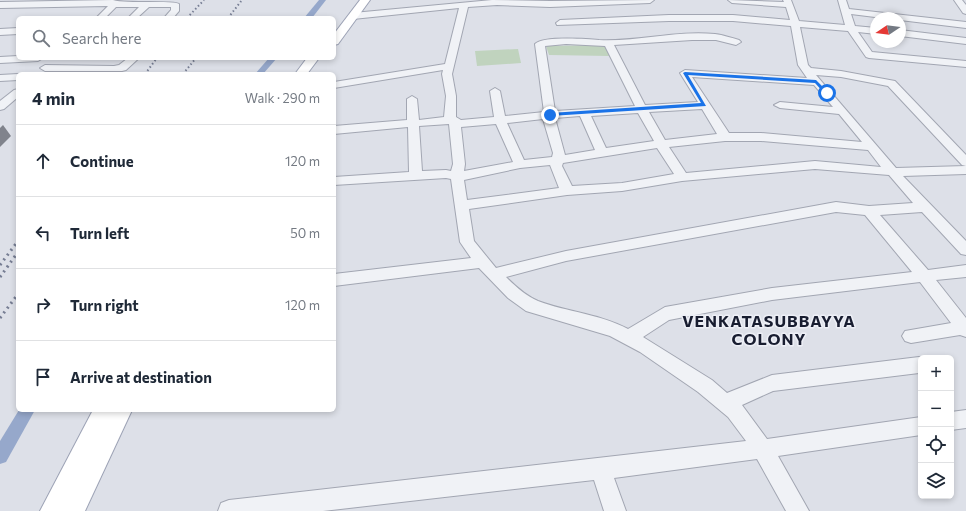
<!DOCTYPE html>
<meta charset="utf-8">
<style>
body{margin:0;font-family:Commissioner,sans-serif;background:#f2f2f3;color:#1f2937}
.controls{position:absolute;right:12px;bottom:12px;display:grid;overflow:hidden;border-radius:6px;box-shadow:0 2px 6px #0003}
.controls button{width:36px;height:36px;display:grid;place-items:center;padding:0;border:0;border-bottom:1px solid #e0e1e3;background:#fff;color:#1f2937;font:20px sans-serif}
.compass{position:absolute;left:870px;top:12px;width:36px;height:36px;border-radius:50%;background:#fff;box-shadow:0 2px 6px #0003;rotate:257deg}
.stop{position:absolute;width:12px;height:12px;margin:-9px;border:3px solid #1a73e8;border-radius:50%;background:#fff}
.stop.end{background:#1a73e8;border-color:#fff;box-shadow:0 1px 4px #0008}
.list{margin:0;padding:0;list-style:none}
h2{display:flex;justify-content:space-between;align-items:center;height:52px;margin:0;padding:0 16px;font-size:17px}
h2 small{font-size:13px;font-weight:400;color:#747a83}
.list li{display:grid;grid-template-columns:26px 1fr auto;gap:12px;align-items:center;box-sizing:border-box;height:72px;padding:0 16px;border-top:1px solid #e0e1e3}
.list b{display:block;font-size:15px;white-space:nowrap}
.list em{font-size:13px;font-style:normal;color:#747a83}
.icon{flex:none;width:22px;height:22px;fill:none;stroke:currentColor;stroke-width:2;stroke-linecap:round;stroke-linejoin:round}
.map{position:relative;flex:none;width:966px;height:511px;overflow:hidden}
.search{position:absolute;background:#fff;box-shadow:0 2px 6px #0003;left:16px;top:16px;width:320px;height:44px;display:flex;align-items:center;gap:10px;box-sizing:border-box;padding:0 14px;border-radius:6px;color:#747a83;font-size:15px}
.panel{position:absolute;background:#fff;box-shadow:0 2px 6px #0003;left:16px;top:72px;width:320px;height:340px;border-radius:6px}
.map>svg:first-child{display:block}
</style>
<div class="map">
<svg width="966" height="511" viewBox="0 0 966 511">
<rect width="100%" height="100%" fill="#dde0e8"/>
<g fill="#c0d3be">
<polygon points="605,45 609,56 549,55 546,46"/>
<polygon points="518,49 521,63 477,66 475,51"/>
</g>
<g fill="none" stroke-linecap="round" stroke-linejoin="round">
<g fill="#96a8cb" fill-rule="evenodd">
<polygon points="319,0 326,0 312,18 304,18"/>
<polygon points="269,58 277,58 263,74 255,74"/>
<polygon points="19,410 35,410 6,462 0,464 0,441"/>
</g>
<defs>
<g id="minor">
<path d="M 113,0 C 126,4 173,0 179,4 L 179,11 L 173,18 L 164,18 L 171,10 L 171,7 L 149,7 L 137,18 L 128,18 L 139,7 L 116,7 L 105,18 L 96,18 L 108,6 L 0,8 L 0,2 Z"/>
<path d="M 492,0 L 550,1 L 654,0 L 650,3 L 550,7 L 497,5 L 468,7 L 452,74 L 456,96 L 456,117 L 461,120 L 494,117 L 490,91 L 495,88 L 500,91 L 505,116 L 544,112 L 535,44 C 543,36 586,39 599,40 C 637,42 677,30 715,34 C 723,35 732,38 739,40 L 741,42 L 736,45 L 716,40 L 692,40 L 614,45 L 645,105 L 698,102 L 680,73 L 685,70 L 807,78 L 798,65 L 791,26 L 733,21 L 669,21 L 557,25 L 556,23 L 560,20 L 669,15 L 733,15 L 790,20 L 786,7 L 732,3 L 728,0 L 784,2 L 783,0 L 791,0 L 799,21 L 845,25 L 838,0 L 846,0 L 849,9 L 966,22 L 966,28 L 900,20 L 900,18 L 883,18 L 851,14 L 855,26 L 876,28 L 876,34 L 858,32 L 872,52 L 966,61 L 966,67 L 869,58 L 866,57 L 848,31 L 800,27 L 808,65 L 811,68 L 841,71 L 895,81 L 966,155 L 966,166 L 962,165 L 888,86 L 841,77 L 816,75 L 896,168 L 966,166 L 966,174 L 903,176 L 966,241 L 966,255 L 961,254 L 922,212 L 880,215 L 928,270 L 966,265 L 966,277 L 936,280 L 966,318 L 966,337 L 960,335 L 911,343 L 905,341 L 902,336 L 905,331 L 951,323 L 920,282 L 772,300 L 669,320 L 643,337 L 712,380 L 727,393 L 772,375 L 919,357 L 921,358 L 921,372 L 919,373 L 773,391 L 742,405 L 767,439 L 921,417 L 921,435 L 778,456 L 809,511 L 786,511 L 757,459 L 614,478 L 626,511 L 604,511 L 594,480 L 323,511 L 218,511 L 221,503 L 229,500 L 746,441 L 728,417 L 698,392 L 640,352 L 610,336 L 526,311 L 508,298 L 479,268 L 334,286 L 334,274 L 471,258 L 460,242 L 451,179 L 446,178 L 334,185 L 334,177 L 409,172 L 408,127 L 334,134 L 334,126 L 407,120 L 407,99 L 412,96 L 417,99 L 419,120 L 444,117 L 446,96 L 442,74 L 443,70 L 334,88 L 334,82 L 445,64 L 459,8 L 353,19 L 349,16 L 353,13 ZM 566,44 L 605,46 L 635,106 L 555,111 L 545,46 ZM 692,77 L 814,85 L 833,107 L 780,102 L 774,105 L 780,108 L 839,114 L 862,142 L 761,133 L 729,133 ZM 702,109 L 717,134 L 665,140 L 649,112 ZM 638,113 L 654,141 L 606,148 L 591,116 ZM 580,116 L 595,150 L 565,155 L 555,118 ZM 543,119 L 553,153 L 552,157 L 524,160 L 507,123 ZM 449,124 L 453,164 L 451,171 L 446,170 L 422,171 L 419,126 ZM 496,124 L 513,162 L 464,171 L 465,164 L 461,127 ZM 725,141 L 761,141 L 868,150 L 881,167 L 815,161 L 686,173 L 669,147 ZM 657,148 L 674,174 L 622,183 L 572,186 L 562,166 L 563,163 ZM 550,165 L 559,188 L 467,200 L 464,180 L 520,168 ZM 815,169 L 889,175 L 913,203 L 869,206 L 836,202 L 566,251 L 496,268 L 474,241 L 469,209 L 567,195 L 622,191 L 682,181 ZM 836,212 L 865,215 L 912,272 L 772,288 L 665,307 L 628,329 C 600,314 567,312 538,301 C 526,296 515,286 506,277 L 566,261 Z"/>
<polygon points="954,0 962,0 966,5 966,14 963,13"/>
<polygon points="18,28 18,34 0,35 0,29"/>
<polygon points="900,30 966,38 966,44 900,36"/>
<polygon points="18,56 18,58 43,58 38,61 0,63 0,57"/>
<polygon points="128,58 139,58 126,70 122,71 45,71 40,68 45,65 114,66 119,65"/>
<polygon points="18,74 18,80 0,81 0,75"/>
<polygon points="18,89 18,97 4,109 0,110 0,101 14,90"/>
<polygon points="966,410 966,428 951,430 951,412"/>
</g>
<g id="major">
<polygon points="360,0 370,0 338,44 334,45 334,34"/>
<polygon points="307,58 319,58 307,74 295,74"/>
<polygon points="93,410 132,410 85,511 40,511"/>
</g>
</defs>
<use href="#minor" stroke="#a2a6b2" stroke-width="2"/>
<use href="#major" stroke="#9ca2b5" stroke-width="2"/>
<use href="#minor" fill="#f0f2f6" fill-rule="evenodd"/>
<use href="#major" fill="#fff" fill-rule="evenodd"/>
<g stroke="#767d93" stroke-width="2" stroke-dasharray="1.5 2.5" stroke-linecap="butt">
<polyline points="187,18 204,0"/>
<polyline points="228,18 242,0"/>
<polyline points="145,74 157,58"/>
<polyline points="183,74 196,58"/>
</g>
<g stroke="#767d93" stroke-width="3" stroke-dasharray="2 4" stroke-linecap="butt">
<polyline points="0,265 18,241"/>
<polyline points="0,277 18,252"/>
<polyline points="0,318 18,294"/>
</g>
</g>
<polygon fill="#80838c" points="3,125 11,136 0,147 0,128"/>
<polygon fill="#1a73e8" points="685,72 816,80 829,93 825,94 815,83 688,75 706,106 550,116 548,115 550,113 701,103 683,73"/>
<g text-anchor="middle" dominant-baseline="central" stroke-width="3" stroke-linejoin="round" paint-order="stroke">
<g font-size="16" font-weight="bold" letter-spacing="1" fill="#181d30" stroke="#edeff6">
<text x="769" y="320">VENKATASUBBAYYA<tspan x="769" dy="18">COLONY</tspan></text>
</g>
</g>
</svg>
<div class="controls">
<button>+</button>
<button>−</button>
<button><svg class="icon" aria-label="locate" viewBox="0 0 24 24"><circle cx="12" cy="12" r="6"/><path d="M12 2v4M12 18v4M2 12h4M18 12h4"/></svg></button>
<button><svg class="icon" aria-label="layers" viewBox="0 0 24 24"><path d="M12 4l9 5-9 5-9-5zM3 14l9 5 9-5"/></svg></button>
</div>
<svg class="compass" viewBox="-18 -18 36 36"><path d="M0-13l5 13h-10z" fill="#e53935"/><path d="M0 13l5-13h-10z" fill="#747a83"/></svg>
<div class="stop" style="left:827px;top:93px"></div>
<div class="stop end" style="left:550px;top:115px"></div>
<div class="search"><svg class="icon" aria-label="search" viewBox="0 0 24 24"><circle cx="10" cy="10" r="6"/><path d="M15 15l6 6"/></svg>Search here</div>
<section class="panel">
<h2>4 min<small>Walk · 290 m</small></h2>
<ul class="list">
<li><svg class="icon" aria-label="ahead" viewBox="0 0 24 24"><path d="M12 20V5M6 11l6-6 6 6"/></svg><div><b>Continue</b></div><em>120 m</em></li>
<li><svg class="icon" aria-label="left" viewBox="0 0 24 24"><path d="M17 20v-9H6M10 6l-5 5 5 5"/></svg><div><b>Turn left</b></div><em>50 m</em></li>
<li><svg class="icon" aria-label="right" viewBox="0 0 24 24"><path d="M7 20v-9h11M14 6l5 5-5 5"/></svg><div><b>Turn right</b></div><em>120 m</em></li>
<li><svg class="icon" aria-label="arrive" viewBox="0 0 24 24"><path d="M6 21V4h12l-3 4 3 4H6"/></svg><div><b>Arrive at destination</b></div></li>
</ul>
</section>
</div>
